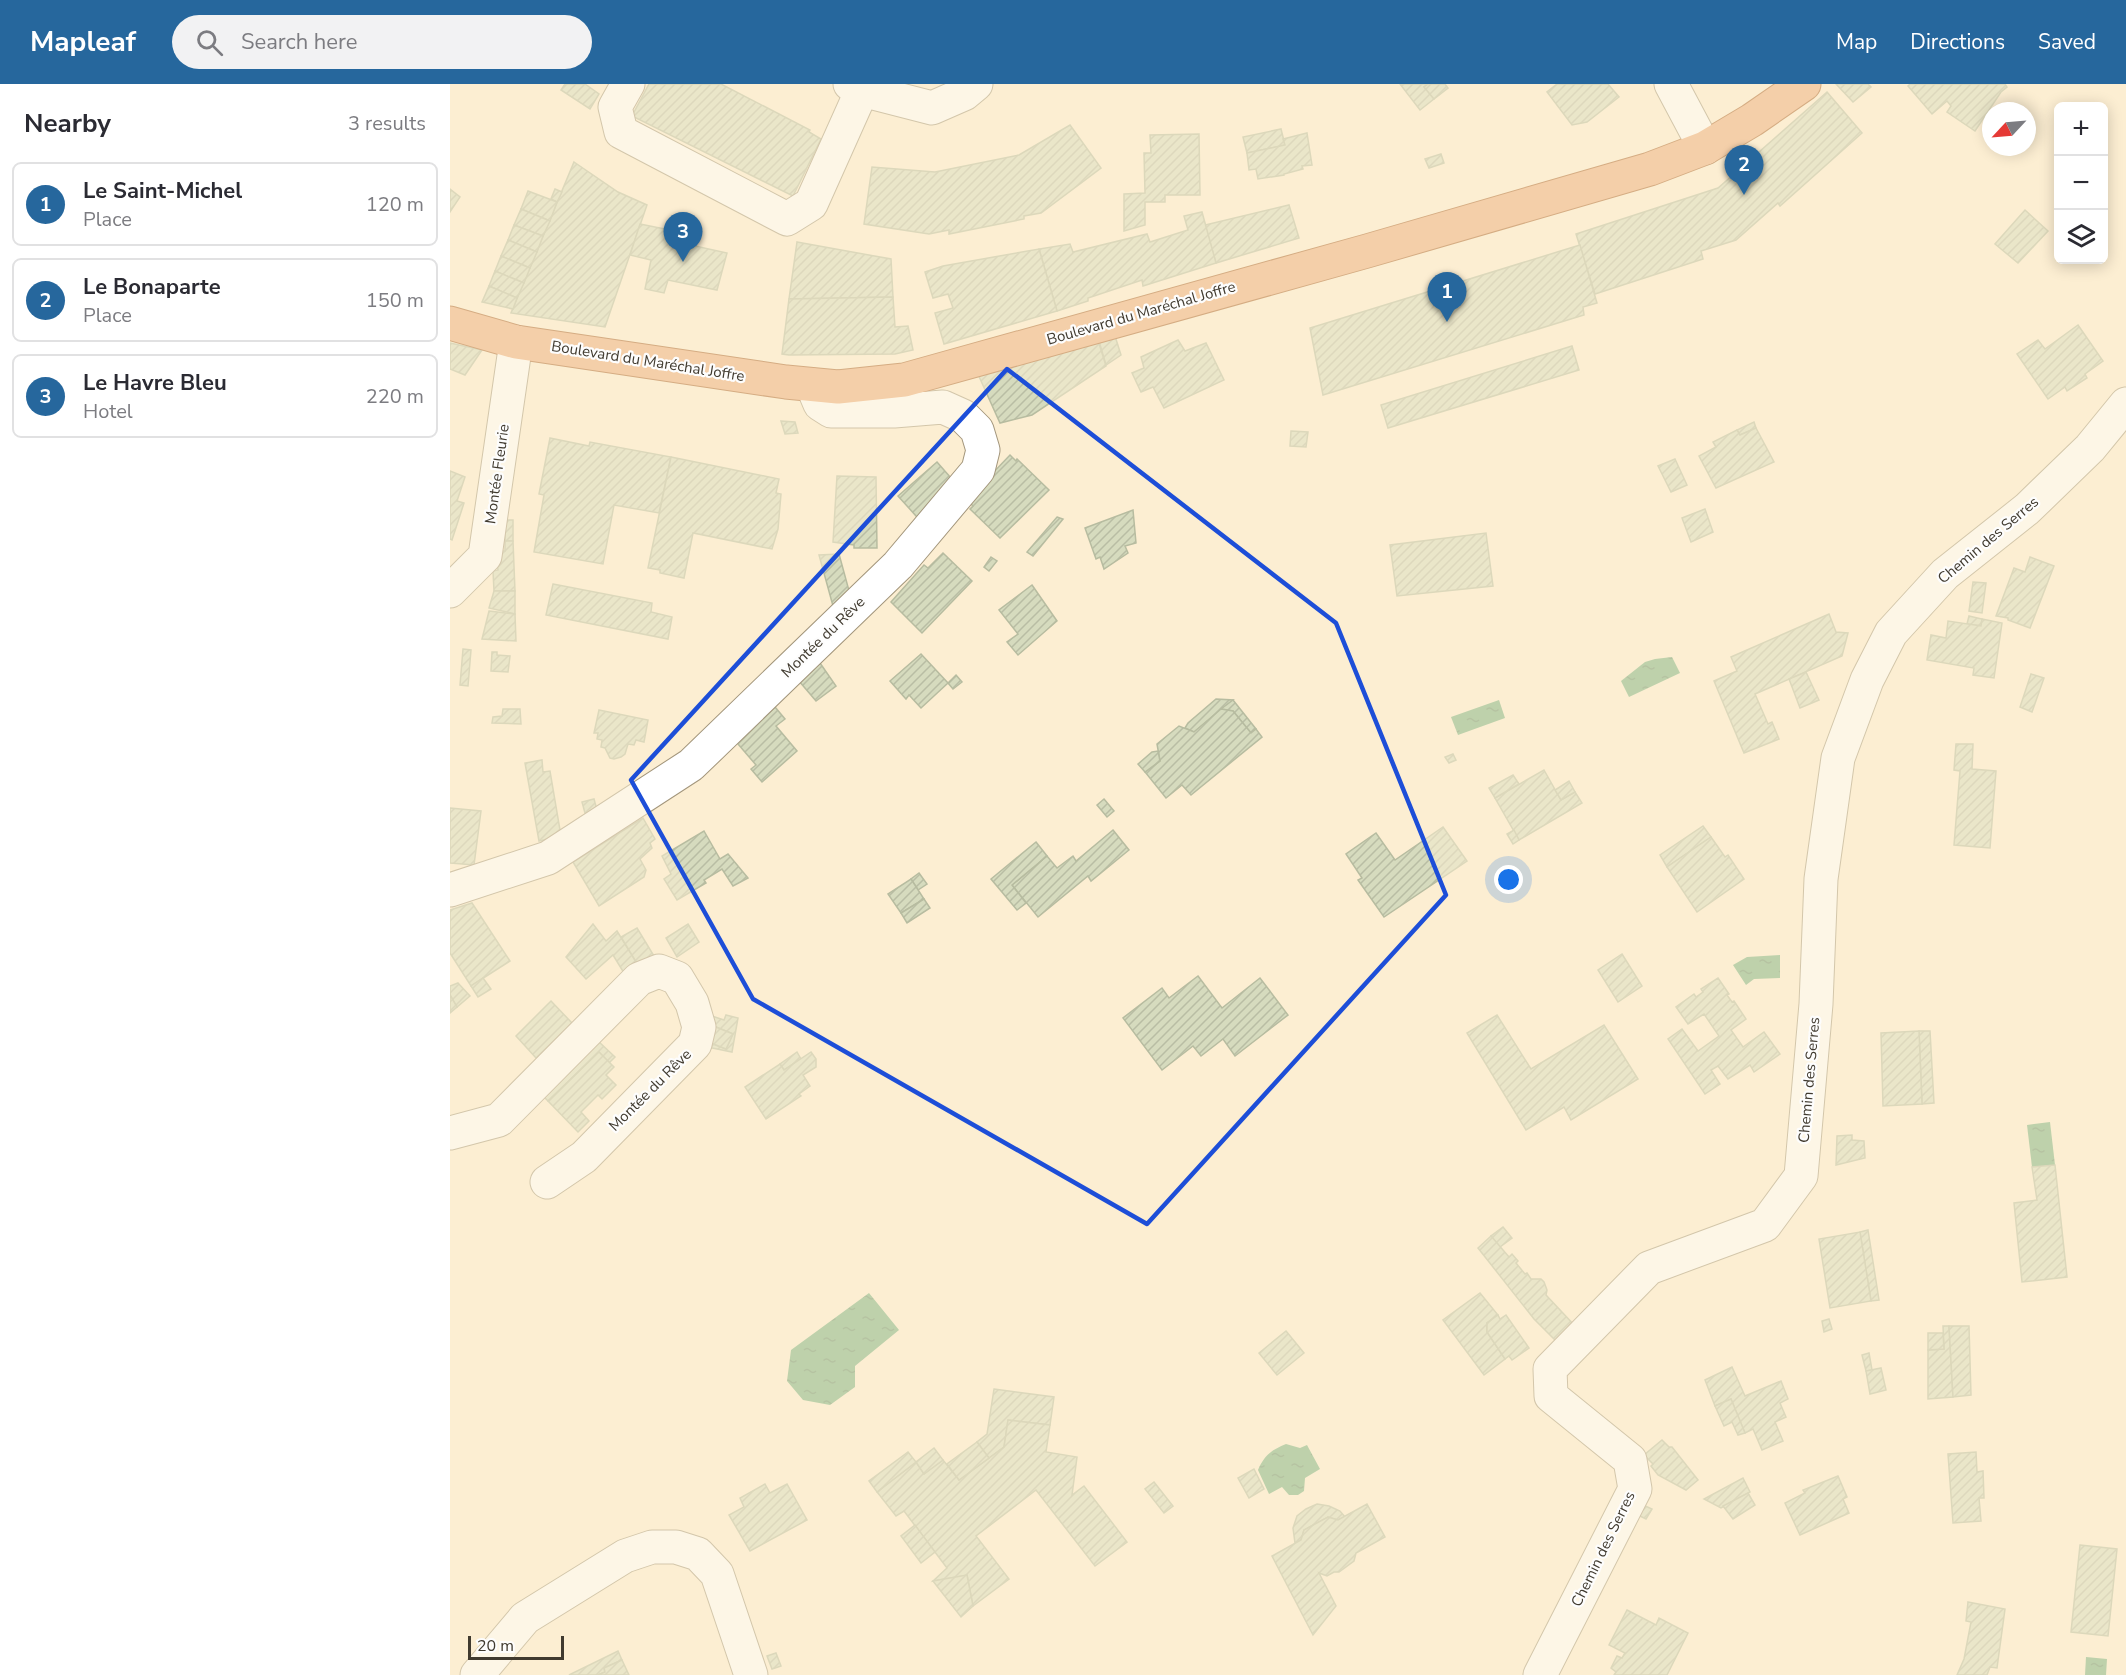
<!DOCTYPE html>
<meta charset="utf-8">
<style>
body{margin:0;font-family:"Nunito Sans",sans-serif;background:#f2f2f3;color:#2b2b33}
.controls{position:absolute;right:18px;top:18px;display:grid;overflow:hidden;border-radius:9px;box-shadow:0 3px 15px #0003}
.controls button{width:54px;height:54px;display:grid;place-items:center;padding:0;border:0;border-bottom:2px solid #e1e1e2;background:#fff;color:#2b2b33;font:30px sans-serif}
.compass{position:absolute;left:1532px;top:18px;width:54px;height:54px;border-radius:50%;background:#fff;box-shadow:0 3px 15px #0003;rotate:244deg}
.scale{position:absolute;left:18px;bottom:15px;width:96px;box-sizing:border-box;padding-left:6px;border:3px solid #403a2f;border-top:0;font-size:16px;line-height:21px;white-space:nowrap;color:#403a2f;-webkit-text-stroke:4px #fdfdfd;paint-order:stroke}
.you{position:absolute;left:1059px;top:796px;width:21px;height:21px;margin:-15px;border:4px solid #fff;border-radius:50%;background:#1a73e8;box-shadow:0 0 0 9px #1a73e833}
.badge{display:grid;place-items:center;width:39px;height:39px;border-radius:50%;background:#26679d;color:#fff;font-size:20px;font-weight:700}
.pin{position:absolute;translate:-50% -50px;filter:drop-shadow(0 2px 3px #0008)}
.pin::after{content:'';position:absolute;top:32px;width:21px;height:18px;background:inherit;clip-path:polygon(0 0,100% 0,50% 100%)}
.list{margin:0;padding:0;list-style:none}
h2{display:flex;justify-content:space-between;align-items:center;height:78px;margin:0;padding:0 24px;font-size:26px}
h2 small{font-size:20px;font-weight:400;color:#7c7c81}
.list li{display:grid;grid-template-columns:39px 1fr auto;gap:18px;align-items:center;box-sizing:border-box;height:84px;margin:0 12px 12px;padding:0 12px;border:2px solid #e1e1e2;border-radius:9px}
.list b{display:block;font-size:22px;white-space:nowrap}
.list p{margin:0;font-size:20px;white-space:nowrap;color:#7c7c81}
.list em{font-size:20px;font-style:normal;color:#7c7c81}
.icon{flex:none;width:33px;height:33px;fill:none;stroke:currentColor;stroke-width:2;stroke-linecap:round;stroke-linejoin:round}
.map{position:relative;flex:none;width:1676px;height:1591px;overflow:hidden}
header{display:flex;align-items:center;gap:36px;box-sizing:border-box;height:84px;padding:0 30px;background:#26679d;color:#fff}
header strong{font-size:28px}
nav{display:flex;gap:33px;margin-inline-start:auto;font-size:21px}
.search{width:420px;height:54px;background:#f2f2f3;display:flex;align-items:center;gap:15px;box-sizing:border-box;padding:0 21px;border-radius:33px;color:#7c7c81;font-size:22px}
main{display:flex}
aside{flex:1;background:#fff}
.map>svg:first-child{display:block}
</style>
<header>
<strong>Mapleaf</strong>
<div class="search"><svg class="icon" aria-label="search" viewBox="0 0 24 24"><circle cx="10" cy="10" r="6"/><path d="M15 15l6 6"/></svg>Search here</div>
<nav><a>Map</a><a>Directions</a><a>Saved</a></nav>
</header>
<main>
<aside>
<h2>Nearby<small>3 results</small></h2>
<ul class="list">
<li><span class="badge">1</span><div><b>Le Saint-Michel</b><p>Place</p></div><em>120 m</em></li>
<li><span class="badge">2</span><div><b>Le Bonaparte</b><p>Place</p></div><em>150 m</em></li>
<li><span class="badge">3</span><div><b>Le Havre Bleu</b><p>Hotel</p></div><em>220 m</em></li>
</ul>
</aside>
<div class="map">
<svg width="1676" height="1591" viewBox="0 0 1676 1591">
<defs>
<pattern id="water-ripples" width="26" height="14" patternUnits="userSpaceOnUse" patternTransform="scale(1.5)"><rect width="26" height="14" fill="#74ad7d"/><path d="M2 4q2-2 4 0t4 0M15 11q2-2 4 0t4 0" fill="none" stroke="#618e67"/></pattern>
<pattern id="building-hatch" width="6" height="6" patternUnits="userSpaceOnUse" patternTransform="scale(1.5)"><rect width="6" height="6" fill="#d6dbbe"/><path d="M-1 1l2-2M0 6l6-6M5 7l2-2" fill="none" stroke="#b9bda4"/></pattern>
</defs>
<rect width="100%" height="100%" fill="#fceed2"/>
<g fill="url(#water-ripples)">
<polygon points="1222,573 1230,589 1179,613 1171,597 1195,578 1205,575"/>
<polygon points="1049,616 1055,634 1008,651 1001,633"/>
<polygon points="1330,871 1330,894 1304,895 1296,901 1283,881 1297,873"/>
<polygon points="1600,1038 1605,1081 1582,1083 1577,1041"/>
<polygon points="419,1209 449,1246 405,1282 405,1303 380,1321 353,1316 337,1297 341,1266"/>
<path d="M 836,1360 L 850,1364 L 857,1361 L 870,1385 L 855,1394 L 854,1407 L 848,1411 L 839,1411 L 832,1403 L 819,1410 L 808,1386 C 814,1372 821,1366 836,1360 Z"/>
<polygon points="1636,1573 1657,1575 1656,1591 1635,1591"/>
</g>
<g fill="url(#building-hatch)" stroke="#b7bca0" stroke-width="1.5">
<polygon points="115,0 135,0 149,10 140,25 111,6"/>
<polygon points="199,0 271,0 360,46 359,48 371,55 343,112 182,32"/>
<polygon points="950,0 978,0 974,3 984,15 970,26"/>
<polygon points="978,0 995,0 998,4 984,15 974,3"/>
<polygon points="1107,0 1158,0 1169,13 1137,38 1122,41 1097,8"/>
<polygon points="1386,0 1418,0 1421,3 1403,18"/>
<polygon points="1460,0 1555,0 1557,3 1551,8 1525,47 1497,28 1501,22 1497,17 1482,30 1458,2"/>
<polygon points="1377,8 1412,49 1330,122 1328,119 1286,156 1251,167 1253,175 1145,210 1126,150 1268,104"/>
<polygon points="620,41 651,84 591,129 574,132 574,135 499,150 499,146 479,150 414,140 422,83 485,88 569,71"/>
<polygon points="831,45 835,61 797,69 793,53"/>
<polygon points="857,49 862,81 852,82 853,85 834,90 834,91 808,95 806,85 799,86 797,69 835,61 833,55"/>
<polygon points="749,50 750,111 715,111 715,118 695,118 695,141 674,147 674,110 695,109 694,69 701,69 700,51"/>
<polygon points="991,70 994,79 979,84 975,75"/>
<polygon points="124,78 168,108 197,121 155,243 61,229"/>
<polygon points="0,105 10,113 0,128"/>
<polygon points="105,105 112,108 107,118 101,115"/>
<polygon points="78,107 107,118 100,137 71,125"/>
<polygon points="839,121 849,154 766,179 755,141"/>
<polygon points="71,125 100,137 93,152 64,141"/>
<polygon points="1575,126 1598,147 1568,179 1545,160"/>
<polygon points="752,128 766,179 693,202 692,196 638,214 638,217 607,227 589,165 620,160 623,168 697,150 700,158 738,146 734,132"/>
<polygon points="190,140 230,148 227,158 277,169 267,206 218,196 214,209 195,205 201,176 180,171"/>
<polygon points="64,141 93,152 87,168 58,156"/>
<polygon points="58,156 87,168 80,184 51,172"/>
<polygon points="347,158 441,175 443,213 339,215"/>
<polygon points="1130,161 1147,219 1133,223 1134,231 873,311 860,244"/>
<polygon points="589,165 607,227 494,260 485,229 503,224 498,210 483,214 475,188 493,182"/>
<polygon points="51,172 80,184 74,199 45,187"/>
<polygon points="45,187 74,199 67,214 39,202"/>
<polygon points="39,202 67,214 63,225 32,218"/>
<polygon points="443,213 445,243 458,242 463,266 445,270 339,271 332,270 339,215"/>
<polygon points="1628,241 1653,277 1635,290 1637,294 1617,307 1615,303 1598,315 1567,270 1588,256 1595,265"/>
<polygon points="665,252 671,271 656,281 649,257"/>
<polygon points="647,253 656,282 582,331 550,339 527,288"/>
<polygon points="728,256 735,267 756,259 774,296 714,324 703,303 691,308 682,289 694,284 691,273"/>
<polygon points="0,259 32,266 15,291 0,285"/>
<polygon points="1122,262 1129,286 938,344 931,321"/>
<polygon points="331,337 345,338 348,349 335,350"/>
<polygon points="1304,338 1306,344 1290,351 1287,346"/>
<polygon points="1306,344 1324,378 1266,404 1249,372 1266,363 1263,358 1287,346 1290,351"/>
<polygon points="841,347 858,348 856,363 840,362"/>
<polygon points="100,354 139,362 140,358 221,373 209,429 164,421 153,480 84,468 94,411 89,410"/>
<polygon points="560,371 566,377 567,375 599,406 550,454 520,425 523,422 517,416"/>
<polygon points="221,373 329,395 326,409 331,410 328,445 322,465 243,449 234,494 210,489 210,486 198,484"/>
<polygon points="1225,375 1237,401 1221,408 1208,382"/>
<polygon points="487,378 501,394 467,433 448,412"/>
<polygon points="0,387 15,393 7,417 14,419 2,456 0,455"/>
<polygon points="387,392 426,393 427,464 404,464 404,461 383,458"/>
<polygon points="1255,425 1263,448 1241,458 1232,434"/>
<polygon points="683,426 686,459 675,462 678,469 654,485 650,473 646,475 635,444"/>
<polygon points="607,433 613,435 583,472 577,468"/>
<rect x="55" y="436" width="8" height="21"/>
<polygon points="1036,449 1043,502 947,512 940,461"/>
<polygon points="55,457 63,457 65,507 44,507 43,487 48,486 47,478 51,478 51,467 55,467"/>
<polygon points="493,469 522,497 472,549 441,518 474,481 478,484"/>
<polygon points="389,470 401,514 383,522 369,471"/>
<polygon points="541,473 547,477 539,487 534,483"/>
<polygon points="1580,473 1604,482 1580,544 1558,536 1558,534 1546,532 1564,484 1575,488"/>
<polygon points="1523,498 1536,499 1532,529 1519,527"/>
<polygon points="103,500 202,519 201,528 222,533 218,555 96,531"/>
<polygon points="582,501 607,537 568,571 557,558 568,550 549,526"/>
<polygon points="44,507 65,507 65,530 39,524"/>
<polygon points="39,527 65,530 66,557 32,555"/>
<polygon points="1379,530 1386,548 1398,549 1392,572 1305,610 1318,640 1322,638 1329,655 1294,669 1264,597 1287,587 1281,573"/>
<polygon points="1519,532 1532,535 1531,542 1517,540"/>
<polygon points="1532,535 1552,539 1544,594 1523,591 1524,584 1477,576 1481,551 1496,554 1498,537 1531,542"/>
<polygon points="13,565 21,566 18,602 10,601"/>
<polygon points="42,568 47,568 47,571 60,572 58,588 41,587"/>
<polygon points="471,570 498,599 471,624 459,611 456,615 440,597"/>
<polygon points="370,579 386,602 366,617 349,597"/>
<polygon points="1356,588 1369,616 1350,624 1339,595"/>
<polygon points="1581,590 1594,594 1582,628 1570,623"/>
<polygon points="506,591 512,598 503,605 498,599"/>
<polygon points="766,615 783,616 744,648 735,644 738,639"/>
<polygon points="783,616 806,645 801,649 783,627 771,625"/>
<polygon points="325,623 335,635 326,642 347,667 312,698 301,685 306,681 288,660"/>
<polygon points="53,625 70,625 71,640 42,639 43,633 52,632"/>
<polygon points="771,625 783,627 801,649 806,645 812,653 741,711 732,701 716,714 695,688 710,677 707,660 729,642 744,648"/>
<polygon points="149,626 198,636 194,658 186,656 184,661 178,660 175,670 171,673 164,675 160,674 155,664 151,663 152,656 147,655 148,649 144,649"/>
<polygon points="1506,660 1523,660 1522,685 1546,687 1540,764 1504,761 1510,687 1504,686"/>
<polygon points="708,667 710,677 695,688 688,680 702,668"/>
<polygon points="1003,670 1006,676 999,679 995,673"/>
<polygon points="92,676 93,688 100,687 111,752 89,757 75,679"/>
<polygon points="1094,686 1111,716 1125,708 1132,719 1069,756 1045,714"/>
<polygon points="1063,691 1069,700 1045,714 1039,704"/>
<polygon points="1119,697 1125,708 1111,716 1105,706"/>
<polygon points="144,715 147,726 135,729 132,718"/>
<polygon points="654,715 664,727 657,733 647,721"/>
<polygon points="0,724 31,727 24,781 0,779"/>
<polygon points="193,734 205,755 200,759 202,764 190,775 196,786 194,793 149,822 123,778"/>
<polygon points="1253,742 1261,753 1217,783 1210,771"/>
<polygon points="993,743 1017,777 934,833 908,796 912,794 896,770 926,749 945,776"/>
<polygon points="663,746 679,766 641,797 638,792 588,833 562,801 597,772 607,784 623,772 626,777"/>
<polygon points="1064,746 1069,756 1063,760 1057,750"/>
<polygon points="254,747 270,775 278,770 298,794 283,802 272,785 254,796 256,799 227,816 214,795 221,790 212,772"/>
<polygon points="1261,753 1275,773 1278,771 1294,795 1247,828 1217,783"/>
<polygon points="586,758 597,772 562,801 576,819 567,826 541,795"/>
<polygon points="469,789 477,800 468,806 461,795"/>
<polygon points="461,795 474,815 451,829 438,810"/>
<polygon points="474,815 480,824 457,839 451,829"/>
<polygon points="22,819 60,877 21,902 0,869 0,826"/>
<polygon points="143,840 156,857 167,847 188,881 174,889 163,871 136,895 116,873"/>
<polygon points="238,840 249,858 227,873 216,854"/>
<polygon points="187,844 204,872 188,881 171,853"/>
<polygon points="1172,870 1192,902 1168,918 1148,886"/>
<polygon points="748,892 772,924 810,894 838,931 785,972 773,955 751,972 743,962 712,986 673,934 712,904 719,914"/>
<polygon points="33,894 41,905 28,913 21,902"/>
<polygon points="1268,894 1279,910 1277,911 1282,918 1284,917 1296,935 1281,946 1293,963 1314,948 1330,970 1304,988 1300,981 1278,995 1268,982 1261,986 1270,1000 1255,1010 1218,955 1232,945 1248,967 1269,952 1254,930 1238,940 1226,923 1244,910 1246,913 1253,908 1251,905"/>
<polygon points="8,899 20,912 7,923 0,911 0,902"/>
<polygon points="0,911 7,923 0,929"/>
<polygon points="101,917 122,939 86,974 66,952"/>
<polygon points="276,931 288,934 282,968 257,963 258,958 276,965 283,950 261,941 262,932 274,936"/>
<polygon points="1047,931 1081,985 1154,941 1188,995 1121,1036 1114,1023 1076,1046 1017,949"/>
<polygon points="261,941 283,950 276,965 256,957"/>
<polygon points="1469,947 1480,947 1484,1019 1472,1020"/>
<polygon points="1469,947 1472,1020 1433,1022 1431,949"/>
<polygon points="147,956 165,973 159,979 149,968 98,1017 93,1012"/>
<polygon points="149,968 164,983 156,991 166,1001 152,1015 148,1011 131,1028 139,1037 128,1048 98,1017"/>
<polygon points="347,968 351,975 334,986 330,980"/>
<polygon points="361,968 366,975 366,983 353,991 360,1002 349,1010 351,1012 316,1035 295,1003 330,980 334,986"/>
<polygon points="1402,1051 1402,1056 1414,1057 1415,1074 1386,1081 1387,1052"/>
<polygon points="1605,1081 1617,1193 1572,1198 1564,1119 1587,1116 1582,1083"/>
<polygon points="1053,1143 1062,1154 1050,1163 1041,1152"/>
<polygon points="1418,1146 1429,1216 1421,1217 1410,1148"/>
<polygon points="1410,1148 1421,1217 1380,1224 1369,1155"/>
<polygon points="1041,1152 1059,1173 1062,1170 1068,1177 1066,1179 1075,1190 1077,1189 1081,1195 1091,1195 1094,1198 1097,1206 1096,1211 1126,1243 1108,1259 1084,1235 1028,1164"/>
<polygon points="1030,1209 1048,1231 1037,1239 1037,1248 1055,1275 1034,1291 993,1236"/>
<polygon points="1048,1231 1050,1235 1056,1231 1079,1264 1062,1276 1059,1272 1055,1275 1037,1248 1037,1239"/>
<polygon points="1379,1235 1382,1245 1374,1248 1372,1237"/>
<polygon points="1493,1242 1499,1242 1503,1313 1478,1315 1478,1266 1494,1265"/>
<polygon points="1499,1242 1519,1242 1521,1311 1503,1313"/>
<polygon points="836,1247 854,1269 827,1291 809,1269"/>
<polygon points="1478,1249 1493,1249 1494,1265 1478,1266"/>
<polygon points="1419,1269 1422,1286 1416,1287 1412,1271"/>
<polygon points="1282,1283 1295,1312 1331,1297 1338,1315 1330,1319 1336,1333 1325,1338 1333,1357 1312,1366 1303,1345 1295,1349 1281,1315 1265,1322 1255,1296"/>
<polygon points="1431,1284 1436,1306 1420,1310 1416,1287"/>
<polygon points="544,1305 604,1313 600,1341 558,1336 554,1363 539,1374 527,1358 537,1350"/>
<polygon points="1281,1315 1295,1349 1288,1351 1282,1338 1274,1342 1265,1322"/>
<polygon points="558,1336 600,1341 596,1368 627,1373 622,1411 634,1402 677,1458 645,1482 586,1406 526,1452 559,1495 523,1522 517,1491 483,1497 497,1484 454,1427 446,1432 427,1408 466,1378 474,1390 493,1376 509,1396 554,1363"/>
<polygon points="1212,1356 1219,1363 1222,1363 1248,1396 1236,1406 1208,1391 1201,1382 1203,1380 1194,1371"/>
<polygon points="527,1358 539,1374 509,1396 497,1380"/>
<polygon points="484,1364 493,1376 474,1390 466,1378"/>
<polygon points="458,1368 466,1378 427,1408 419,1397"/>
<polygon points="1526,1368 1527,1388 1533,1387 1534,1414 1529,1414 1531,1437 1503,1439 1498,1370"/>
<polygon points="804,1385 814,1405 799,1414 788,1394"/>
<polygon points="1388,1392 1397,1413 1393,1415 1399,1429 1350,1451 1335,1419 1355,1409 1353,1406"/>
<polygon points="1293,1394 1300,1408 1271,1424 1254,1415"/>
<polygon points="704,1398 723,1422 714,1429 695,1405"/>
<polygon points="315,1400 320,1409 337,1400 357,1436 300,1467 279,1431 294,1423 290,1414"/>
<polygon points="1298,1409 1305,1421 1283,1435 1273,1422"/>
<polygon points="867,1420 879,1422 890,1427 895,1433 888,1436 878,1433 854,1446 851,1456 845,1459 843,1444 847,1432 856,1425"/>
<polygon points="917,1420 935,1453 906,1469 904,1477 889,1488 884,1488 877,1492 869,1489 886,1522 863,1551 822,1472 851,1456 854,1446 878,1433 888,1436"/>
<polygon points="1191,1420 1202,1425 1196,1435 1188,1431"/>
<polygon points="465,1441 485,1468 471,1479 451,1452"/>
<polygon points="1630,1461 1667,1465 1658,1552 1621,1548"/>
<polygon points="517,1491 523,1522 511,1533 483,1497"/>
<polygon points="1518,1518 1555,1525 1547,1584 1540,1583 1537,1591 1507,1591 1514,1575 1521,1538 1516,1537"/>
<polygon points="1177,1526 1206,1541 1209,1534 1238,1549 1217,1591 1164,1591 1166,1588 1161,1584 1167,1572 1172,1574 1175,1569 1159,1561"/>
<polygon points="168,1567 172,1576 154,1584 155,1588 148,1591 119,1591"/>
<polygon points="326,1569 331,1582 322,1585 317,1572"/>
<polygon points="172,1576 179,1591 148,1591 155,1588 154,1584"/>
</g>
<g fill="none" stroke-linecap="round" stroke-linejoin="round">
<defs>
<g id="minor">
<polyline points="178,0 165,23 171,48 337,135 361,120 412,6"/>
<polyline points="400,0 412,6 482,24 514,10 526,0"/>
<polyline points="1221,0 1255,64"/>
<polyline points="0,507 35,472 66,258"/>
<polyline points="0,806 98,774 241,681 448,481 528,386 533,366 527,346 513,332 493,323 444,327 381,327 370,320 362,301"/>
<polyline points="0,1049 49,1036 189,895 209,887 227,894 242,919 249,943 245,960 134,1073 97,1098"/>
<polyline points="27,1591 75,1534 175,1472 202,1463 226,1463 248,1470 267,1490 301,1591"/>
<polyline points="1090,1591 1185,1405 1180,1376 1101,1312 1100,1285 1199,1184 1315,1141 1351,1092 1366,920 1371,795 1388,674 1417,596 1441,549 1495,490 1577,425 1640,364 1676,320"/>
</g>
<polyline id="major" points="0,239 66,258 336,298 388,303 454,296 917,167 1200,85 1255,64 1302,36 1354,0"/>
</defs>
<use href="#minor" stroke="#a3967c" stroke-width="35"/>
<use href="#major" stroke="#a65c24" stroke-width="35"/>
<use href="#minor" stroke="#fff" stroke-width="33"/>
<use href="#major" stroke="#eba878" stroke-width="33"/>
</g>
<path d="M0 0H1676V1591H0ZM 557,285 L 886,539 L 996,811 L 697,1140 L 303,915 L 181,696 Z" fill="#fceed2" fill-opacity=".55" fill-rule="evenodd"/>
<path fill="none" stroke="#1d4ed8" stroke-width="4.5" stroke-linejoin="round" d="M 557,285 L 886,539 L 996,811 L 697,1140 L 303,915 L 181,696 Z"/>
<g text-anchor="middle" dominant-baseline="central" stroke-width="4.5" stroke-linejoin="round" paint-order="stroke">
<g font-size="15" fill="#403a2f" stroke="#fdfdfd">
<text transform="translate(691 229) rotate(-16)">Boulevard du Maréchal Joffre</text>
<text transform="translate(198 277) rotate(9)">Boulevard du Maréchal Joffre</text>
<text transform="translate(47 390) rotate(-82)">Montée Fleurie</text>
<text transform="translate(1538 456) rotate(-40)">Chemin des Serres</text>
<text transform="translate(373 553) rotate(-44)">Montée du Rêve</text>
<text transform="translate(1359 996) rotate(-85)">Chemin des Serres</text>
<text transform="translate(200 1006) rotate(-45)">Montée du Rêve</text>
<text transform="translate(1153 1465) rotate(-64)">Chemin des Serres</text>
</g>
</g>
</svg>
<div class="controls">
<button>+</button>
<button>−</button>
<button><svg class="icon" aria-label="layers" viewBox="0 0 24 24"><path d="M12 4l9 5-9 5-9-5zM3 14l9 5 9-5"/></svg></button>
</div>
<svg class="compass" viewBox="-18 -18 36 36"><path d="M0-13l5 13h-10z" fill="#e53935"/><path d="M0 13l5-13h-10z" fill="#7c7c81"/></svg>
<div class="scale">20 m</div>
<div class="you"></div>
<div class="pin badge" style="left:997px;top:238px">1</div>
<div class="pin badge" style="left:1294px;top:111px">2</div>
<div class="pin badge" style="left:233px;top:178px">3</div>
</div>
</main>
